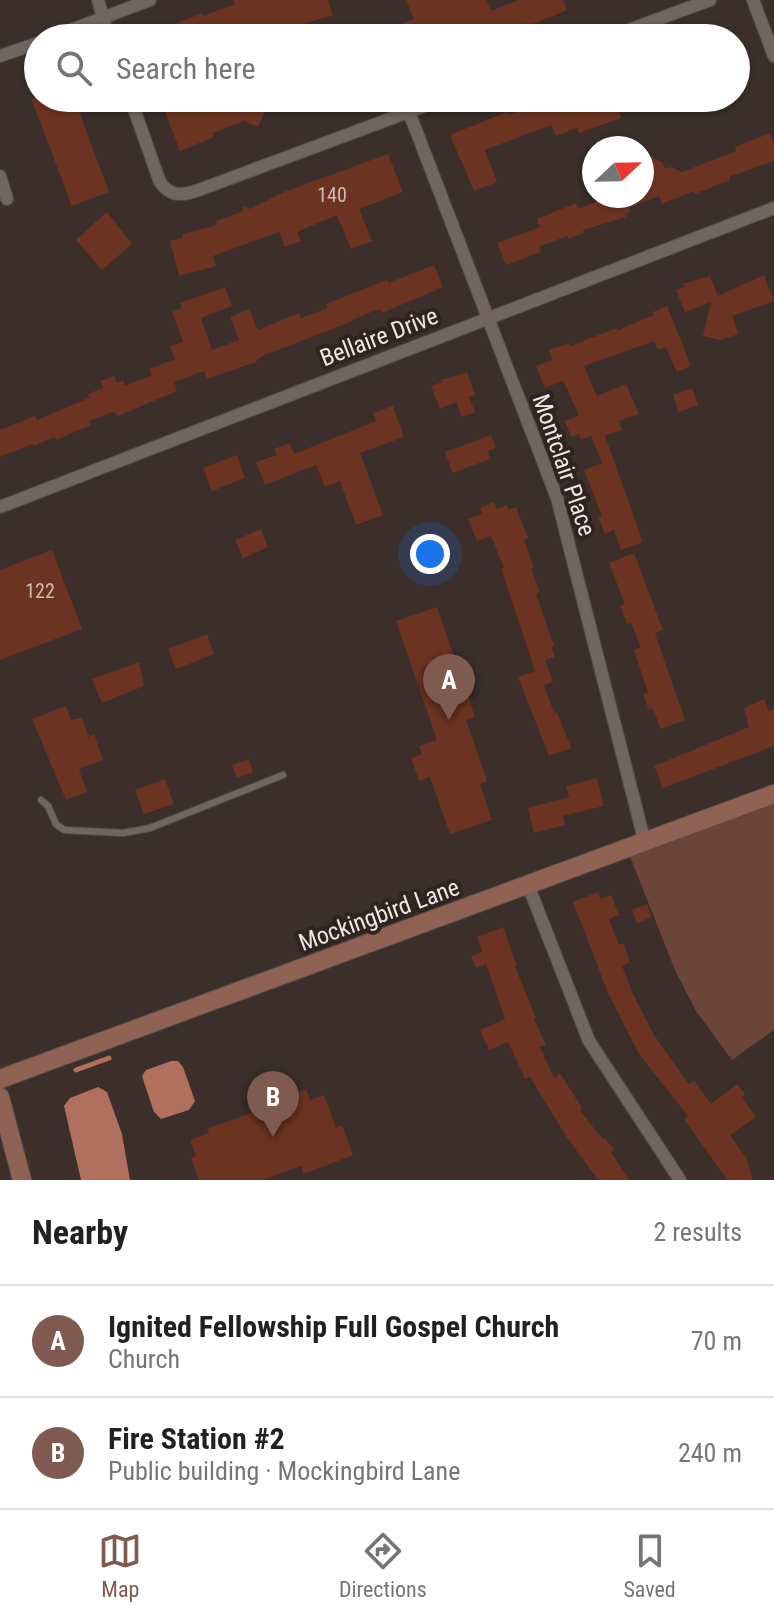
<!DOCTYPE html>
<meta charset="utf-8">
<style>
body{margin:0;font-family:"Roboto Condensed",sans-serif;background:#f6f6f6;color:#202124}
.compass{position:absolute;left:582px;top:136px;width:72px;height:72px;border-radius:50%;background:#fff;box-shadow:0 2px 6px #0004;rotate:68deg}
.you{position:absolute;left:430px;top:554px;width:28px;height:28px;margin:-20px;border:6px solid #fff;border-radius:50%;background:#1a73e8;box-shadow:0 0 0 12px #1a73e833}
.badge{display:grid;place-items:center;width:52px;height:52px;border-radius:50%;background:#7f5a50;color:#fff;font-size:26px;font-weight:700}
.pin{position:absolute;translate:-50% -66px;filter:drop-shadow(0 2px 4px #0008)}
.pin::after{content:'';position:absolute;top:42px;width:28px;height:24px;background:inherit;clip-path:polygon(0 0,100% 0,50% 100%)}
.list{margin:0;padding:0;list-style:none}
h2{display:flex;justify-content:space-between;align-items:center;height:104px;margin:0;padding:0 32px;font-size:34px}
h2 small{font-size:26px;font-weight:400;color:#757577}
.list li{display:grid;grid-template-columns:52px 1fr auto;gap:24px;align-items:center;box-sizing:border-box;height:112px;padding:0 32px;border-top:2px solid #e0e0e0}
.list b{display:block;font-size:30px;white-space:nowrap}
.list p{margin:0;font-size:26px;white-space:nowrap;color:#757577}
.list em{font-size:26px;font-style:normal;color:#757577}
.icon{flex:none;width:44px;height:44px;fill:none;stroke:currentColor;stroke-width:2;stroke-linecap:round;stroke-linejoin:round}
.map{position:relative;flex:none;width:774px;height:1180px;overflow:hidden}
.search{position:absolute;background:#fff;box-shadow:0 2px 6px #0004;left:24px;right:24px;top:24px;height:88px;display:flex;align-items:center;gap:20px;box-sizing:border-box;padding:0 28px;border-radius:44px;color:#757577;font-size:30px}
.sheet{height:328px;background:#fff}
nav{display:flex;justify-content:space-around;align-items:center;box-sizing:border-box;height:112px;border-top:2px solid #e0e0e0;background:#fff;font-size:22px;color:#757577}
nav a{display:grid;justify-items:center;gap:4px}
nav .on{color:#7f5a50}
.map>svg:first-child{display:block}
</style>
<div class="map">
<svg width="774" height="1180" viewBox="0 0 774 1180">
<rect width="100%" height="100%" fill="#3b2e2b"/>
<polygon fill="#6c453a" points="774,794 774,1030 732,1060 696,1011 675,970 627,849"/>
<g fill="#b1705d">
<polygon points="171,1061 178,1061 183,1067 195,1101 189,1110 161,1119 154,1112 142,1076 146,1070"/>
<polygon points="98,1087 107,1092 122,1134 130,1180 81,1180 64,1106 70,1098"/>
</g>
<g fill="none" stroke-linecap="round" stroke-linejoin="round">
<polyline stroke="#b1705d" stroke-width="5" points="76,1070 109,1058"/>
</g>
<g fill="#6d3322">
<polygon points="233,0 328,0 333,15 256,38 141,38 202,13 203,16 235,4"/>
<polygon points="406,0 486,0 491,11 519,0 563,0 567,10 526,27 525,23 489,38 368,38 414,19"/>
<polygon points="31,98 74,98 109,192 72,206"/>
<polygon points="185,98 301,98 301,100 264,113 258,127 244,121 213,133 214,137 180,151 164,109 185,101"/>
<polygon points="552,98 614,98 621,118 579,133 577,128 556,136 551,125 485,150 497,182 474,191 450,135 507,112 508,115"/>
<polygon points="770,133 774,142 774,161 729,177 730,180 695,194 694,191 662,204 659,196 629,208 630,212 625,214 626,217 583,230 584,233 568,239 567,236 539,247 541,252 506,265 497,243 540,227 537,219 576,203 578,209 612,196 642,196 642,153 662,162 665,169 671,167 682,172 736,151 735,147"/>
<polygon points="388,154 403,192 359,209 372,241 351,249 337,215 297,232 301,241 285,247 279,232 213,256 216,266 179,276 170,241 183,238 182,234 217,225 216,221 241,212 244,206 250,209 284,192"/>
<polygon points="107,212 132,244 102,270 76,240"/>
<polygon points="434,265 443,287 382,313 381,310 376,310 352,320 353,321 265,355 256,360 257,362 241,367 207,379 204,371 174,382 177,391 118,416 113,412 89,421 91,425 56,440 55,437 34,446 33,444 0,457 0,430 35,416 37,420 89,398 88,394 103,388 100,381 114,376 117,383 123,380 125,386 152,375 149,369 175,359 170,346 183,342 172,312 182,308 180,303 225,287 232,306 201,318 212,350 239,340 230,317 249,309 258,330 299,313 301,318 328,308 326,304 387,280 388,283"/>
<polygon points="764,275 774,301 732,316 739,334 720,340 703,336 711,302 685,312 676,290 684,287 683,284 710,276 718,296"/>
<polygon points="667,306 691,366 677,372 666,347 658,350 654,341 584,366 597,396 626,384 639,414 619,421 622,430 605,436 643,542 621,550 614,530 605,534 598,517 602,516 584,470 602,463 591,436 581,439 579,434 571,437 565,421 579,415 566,387 563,381 545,388 536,366 553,360 549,350 569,343 570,346 617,328 618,330 654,315 653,312"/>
<polygon points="467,372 475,395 469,397 475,412 462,417 456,402 440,409 431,386 442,382 441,380"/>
<polygon points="692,388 698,405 679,412 673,395"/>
<polygon points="393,406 404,437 360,453 383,515 356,525 340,481 325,487 316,465 265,485 256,462 277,455 274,449 290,443 294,454 376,421 373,413"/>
<polygon points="491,435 496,448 488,451 490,459 453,473 445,452"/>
<polygon points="237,455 245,478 212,491 203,468"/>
<polygon points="494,502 497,509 507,505 508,510 516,507 528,538 524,540 534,567 531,568 540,592 536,594 554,646 551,647 555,657 545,660 553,682 544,685 554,713 557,712 571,748 549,756 518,677 535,671 501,569 504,568 491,536 477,541 468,519 482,514 480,508"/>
<polygon points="261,529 268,547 243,558 235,540"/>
<polygon points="52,550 82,629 0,660 0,570"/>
<polygon points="634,553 663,630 655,633 685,720 661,729 653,709 649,710 643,694 648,693 634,650 641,647 631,623 627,624 620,606 625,604 609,563"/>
<polygon points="437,607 475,717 466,720 487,781 480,784 492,820 450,834 430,777 419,781 411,758 422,754 419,746 437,740 396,621"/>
<polygon points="207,634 214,654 176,669 168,649"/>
<polygon points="139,662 144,686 102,703 92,679"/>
<polygon points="764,699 769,711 774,709 774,746 663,788 654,766 749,727 744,708"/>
<polygon points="66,706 71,720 82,718 89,737 94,734 103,760 79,769 87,792 66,800 32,719"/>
<polygon points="249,759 253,773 237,778 232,765"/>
<polygon points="597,778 604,806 563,816 565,825 534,833 528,808 569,797 566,786"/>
<polygon points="165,779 174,804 144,814 135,790"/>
<polygon points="598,892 601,899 611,895 619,915 609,919 619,945 623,943 630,962 622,966 633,994 654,1035 689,1084 694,1081 711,1104 737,1084 745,1094 742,1097 756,1117 730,1135 746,1158 753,1180 727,1180 684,1119 688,1116 639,1054 608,993 573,902"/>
<polygon points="647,904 652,917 637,923 632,910"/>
<polygon points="503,927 517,966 515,967 536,1018 534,1019 546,1045 540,1047 554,1078 560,1073 582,1108 580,1110 603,1140 605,1138 614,1150 611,1152 629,1180 598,1180 566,1136 530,1077 525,1079 508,1042 489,1050 480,1030 505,1019 486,964 476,968 471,956 482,952 477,937"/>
<polygon points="306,1089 310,1100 324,1095 336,1128 342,1125 353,1155 304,1174 301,1166 263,1180 199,1180 191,1158 196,1156 190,1140 209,1133 207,1129 272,1105 270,1102 276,1100 274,1095 287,1090 289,1095"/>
</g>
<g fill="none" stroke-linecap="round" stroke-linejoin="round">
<defs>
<polyline id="lane" points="41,800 48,806 56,824 64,830 123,833 150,828 283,775"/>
<g id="street">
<polyline points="98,0 109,38"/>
<polyline points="753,0 774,56"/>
<polyline points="50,38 150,0"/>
<polyline points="607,38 710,0"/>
<polyline points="0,56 38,43"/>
<path d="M 130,98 L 160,182 C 170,196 180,196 196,191 L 446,98"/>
<polyline points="409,112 557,498 645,843"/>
<polyline points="0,176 7,199"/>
<polyline points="0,507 774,208"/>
<polyline points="528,885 589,1041 680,1180"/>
</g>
<g id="secondary">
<polyline points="0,1079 774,794"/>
<polyline points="0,1097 22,1180"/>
</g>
</defs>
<use href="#lane" stroke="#574d4a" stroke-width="8"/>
<use href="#street" stroke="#574d4a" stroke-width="14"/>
<use href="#secondary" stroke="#574d4a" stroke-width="20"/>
<use href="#lane" stroke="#72645f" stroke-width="6"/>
<use href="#street" stroke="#72645f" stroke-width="12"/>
<use href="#secondary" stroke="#906254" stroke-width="18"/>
</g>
<g text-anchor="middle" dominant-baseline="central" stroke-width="8" stroke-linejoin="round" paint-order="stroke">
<g font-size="20" fill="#cfbbb5">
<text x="332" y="195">140</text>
<text x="40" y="591">122</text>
</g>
<g font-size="24" fill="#f0e8e6" stroke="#302421">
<text transform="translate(379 337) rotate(-21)">Bellaire Drive</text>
<text transform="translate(564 465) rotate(71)">Montclair Place</text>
<text transform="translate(379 915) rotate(-20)">Mockingbird Lane</text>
</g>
</g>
</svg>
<svg class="compass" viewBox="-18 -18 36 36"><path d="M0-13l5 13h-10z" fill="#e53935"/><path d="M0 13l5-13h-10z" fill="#757577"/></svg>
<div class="you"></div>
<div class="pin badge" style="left:449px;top:720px">A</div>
<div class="pin badge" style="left:273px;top:1137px">B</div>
<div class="search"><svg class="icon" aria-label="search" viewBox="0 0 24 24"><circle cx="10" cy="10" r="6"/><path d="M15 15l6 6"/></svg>Search here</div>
</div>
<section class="sheet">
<h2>Nearby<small>2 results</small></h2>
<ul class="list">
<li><span class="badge">A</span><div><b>Ignited Fellowship Full Gospel Church</b><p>Church</p></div><em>70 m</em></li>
<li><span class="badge">B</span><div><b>Fire Station #2</b><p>Public building · Mockingbird Lane</p></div><em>240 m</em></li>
</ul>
</section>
<nav>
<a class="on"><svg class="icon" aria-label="map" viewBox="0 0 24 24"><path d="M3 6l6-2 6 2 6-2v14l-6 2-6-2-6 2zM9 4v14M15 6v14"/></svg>Map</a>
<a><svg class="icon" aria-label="directions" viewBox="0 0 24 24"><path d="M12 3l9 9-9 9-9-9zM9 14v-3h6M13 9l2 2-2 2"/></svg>Directions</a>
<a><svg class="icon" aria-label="saved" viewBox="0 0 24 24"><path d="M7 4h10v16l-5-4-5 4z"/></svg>Saved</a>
</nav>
